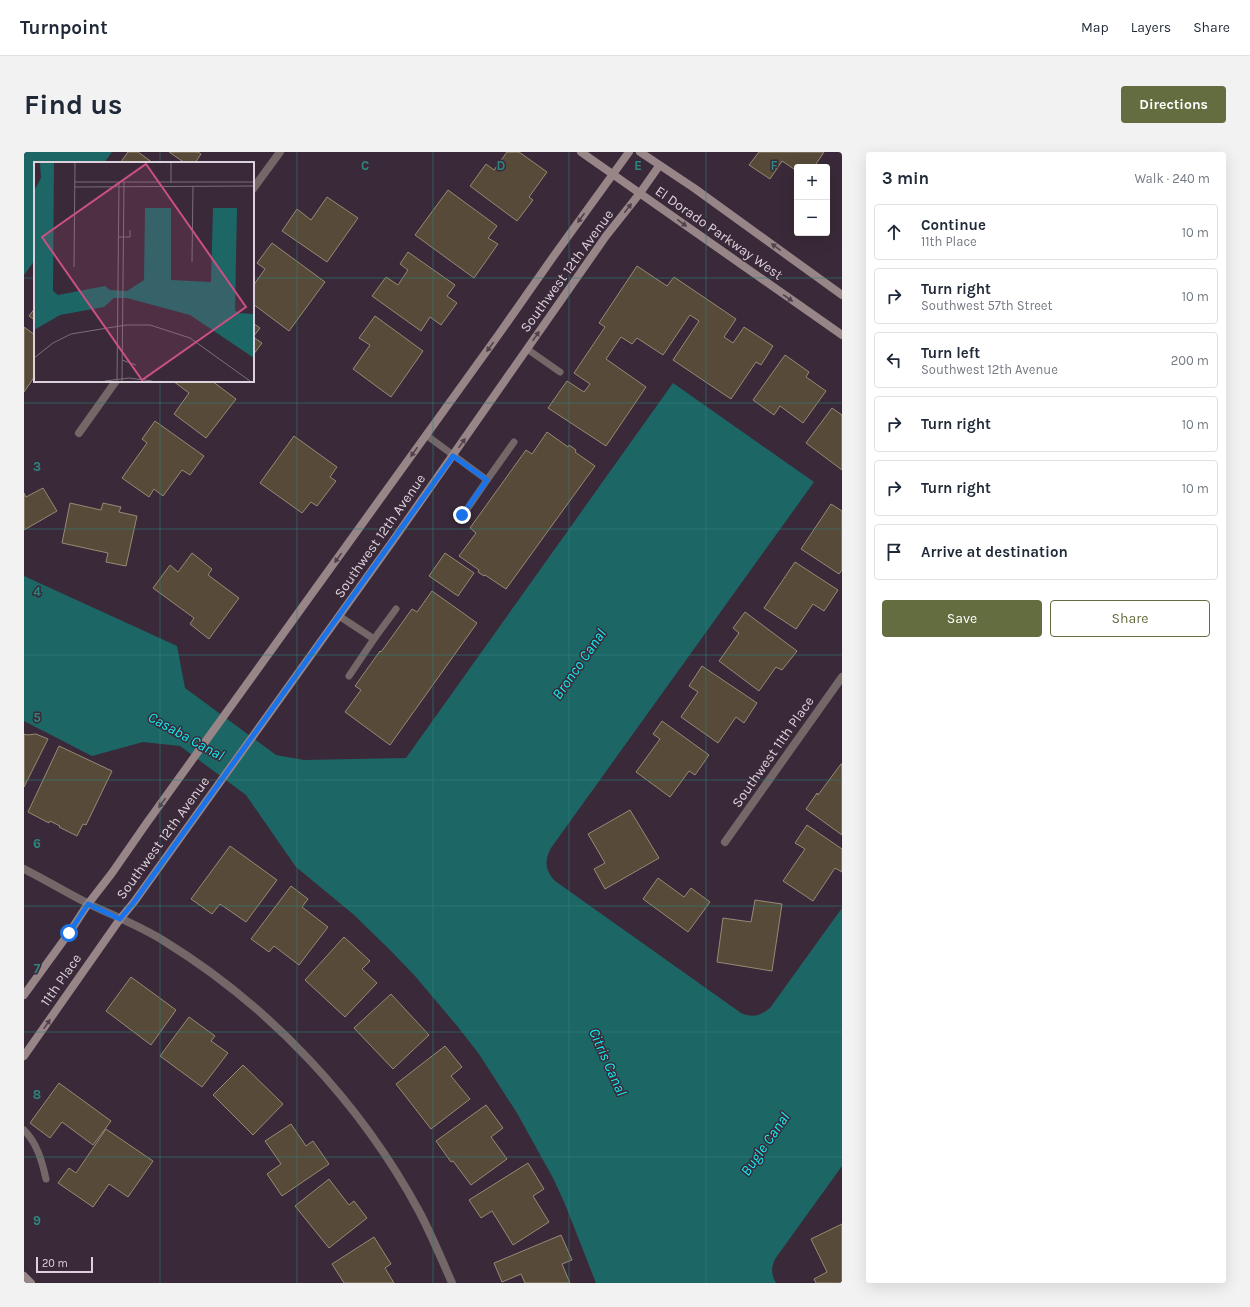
<!DOCTYPE html>
<meta charset="utf-8">
<style>
body{margin:0;font-family:Karla,sans-serif;background:#f2f2f3;color:#1f2937}
.controls{position:absolute;right:12px;top:12px;display:grid;overflow:hidden;border-radius:4px;box-shadow:0 4px 16px #0002}
.controls button{width:36px;height:36px;display:grid;place-items:center;padding:0;border:0;border-bottom:1px solid #e0e1e3;background:#fff;color:#1f2937;font:20px sans-serif}
.scale{position:absolute;left:12px;bottom:10px;width:57px;box-sizing:border-box;padding-left:4px;border:2px solid #dcd2db;border-top:0;font-size:11px;line-height:14px;white-space:nowrap;color:#dcd2db;-webkit-text-stroke:3px #3a2a39;paint-order:stroke}
.stop{position:absolute;width:12px;height:12px;margin:-9px;border:3px solid #1a73e8;border-radius:50%;background:#fff}
.stop.end{background:#1a73e8;border-color:#fff;box-shadow:0 1px 4px #0008}
.list{margin:0;padding:0;list-style:none}
h2{display:flex;justify-content:space-between;align-items:center;height:52px;margin:0;padding:0 16px;font-size:17px}
h2 small{font-size:13px;font-weight:400;color:#747a83}
.list li{display:grid;grid-template-columns:26px 1fr auto;gap:12px;align-items:center;box-sizing:border-box;height:56px;margin:0 8px 8px;padding:0 8px;border:1px solid #e0e1e3;border-radius:4px}
.list b{display:block;font-size:15px;white-space:nowrap}
.list p{margin:0;font-size:13px;white-space:nowrap;color:#747a83}
.list em{font-size:13px;font-style:normal;color:#747a83}
.actions{display:flex;gap:8px;padding:12px 16px}
.actions a{flex:1;padding:9px 0;border:1px solid #636d3f;border-radius:4px;text-align:center;font-size:14px;color:#636d3f}
.actions .main{background:#636d3f;color:#fff}
.icon{flex:none;width:22px;height:22px;fill:none;stroke:currentColor;stroke-width:2;stroke-linecap:round;stroke-linejoin:round}
.map{position:relative;flex:none;width:818px;height:1131px;overflow:hidden;border-radius:4px}
header{display:flex;align-items:center;gap:24px;box-sizing:border-box;height:56px;padding:0 20px;background:#fff;border-bottom:1px solid #e0e1e3}
header strong{font-size:19px}
nav{display:flex;gap:22px;margin-inline-start:auto;font-size:14px}
.intro{display:flex;align-items:center;justify-content:space-between;box-sizing:border-box;height:96px;padding:0 24px}
h1{margin:0;font-size:28px}
.button{padding:10px 18px;border-radius:4px;background:#636d3f;color:#fff;font-size:14px;font-weight:700}
main{display:flex;gap:24px;padding:0 24px}
aside{flex:1;background:#fff;border-radius:4px;box-shadow:0 4px 16px #0002}
.map>svg:first-child{display:block}
</style>
<header>
<strong>Turnpoint</strong>
<nav><a>Map</a><a>Layers</a><a>Share</a></nav>
</header>
<div class="intro"><h1>Find us</h1><a class="button">Directions</a></div>
<main>
<div class="map">
<svg width="818" height="1131" viewBox="0 0 818 1131">
<rect width="100%" height="100%" fill="#3a2a39"/>
<g fill="#1d6666">
<polygon points="0,0 88,0 80,11 11,11 11,108 0,123"/>
<path d="M 649,231 L 790,330 L 527,696 C 520,709 521,718 531,729 L 717,861 C 728,866 736,864 746,856 L 818,756 L 818,1014 L 751,1107 C 747,1116 747,1122 752,1131 L 572,1131 L 541,1052 L 529,1026 L 493,961 L 455,902 L 434,875 L 391,824 L 367,799 L 329,762 L 272,715 L 222,643 L 156,594 L 119,590 L 68,604 L 0,569 L 0,424 L 153,494 L 161,536 L 252,603 L 280,608 L 382,606 Z"/>
</g>
<g fill="#574a38" stroke="#978975">
<polygon points="104,0 114,0 129,11 96,11"/>
<polygon points="145,0 174,0 177,2 171,11 161,11"/>
<polygon points="483,0 495,0 523,20 505,45 509,48 493,69 446,34 462,12 470,18"/>
<polygon points="735,0 800,0 790,15 773,15 773,19 758,9 746,27 725,13"/>
<polygon points="424,38 473,74 464,86 474,92 450,126 391,83"/>
<polygon points="303,45 334,66 303,110 258,79 273,57 287,68"/>
<polygon points="248,91 301,130 265,179 229,152 229,134 241,117 233,111"/>
<polygon points="384,100 431,133 423,144 433,151 417,173 406,165 397,179 348,144 362,125 374,133 384,118 376,112"/>
<polygon points="613,114 643,134 650,125 712,167 700,185 709,191 720,175 749,194 737,213 732,210 707,247 649,208 675,169 666,163 639,203 613,186 608,192 597,185 582,207 622,235 582,294 524,256 543,229 560,240 566,232 550,221 581,175 575,171"/>
<polygon points="11,156 11,168 5,164"/>
<polygon points="351,164 399,199 367,245 329,217 346,193 335,186"/>
<polygon points="229,171 236,176 229,185 238,191 229,203"/>
<polygon points="0,175 11,183 11,224 0,240"/>
<polygon points="761,203 785,220 782,225 802,239 779,271 756,254 750,263 729,248"/>
<polygon points="149,229 188,229 212,247 182,286 150,262 165,241"/>
<polygon points="808,256 818,263 818,318 782,291"/>
<polygon points="131,269 180,304 166,323 158,318 139,344 130,337 125,345 98,326 123,291 118,287"/>
<polygon points="523,280 544,295 545,293 552,298 551,300 571,314 482,437 461,423 460,424 454,420 455,418 435,404 452,381 446,376 502,298 508,302"/>
<polygon points="270,284 313,315 306,325 312,329 293,354 287,350 278,361 236,331"/>
<polygon points="19,336 33,359 0,378 0,341 2,345"/>
<polygon points="46,351 77,358 79,351 97,355 95,360 113,364 102,414 82,410 84,401 38,391"/>
<polygon points="807,352 818,359 818,418 815,422 777,397"/>
<polygon points="168,401 188,417 184,423 215,446 185,487 166,472 170,466 129,436 146,413 154,420"/>
<polygon points="421,401 450,421 434,444 405,424"/>
<polygon points="771,410 814,438 800,459 789,452 772,477 740,456"/>
<polygon points="408,439 453,471 366,593 321,560 337,538 331,534 356,499 357,500 388,457 393,460"/>
<polygon points="721,460 773,499 758,518 752,515 735,539 695,509 715,481 709,476"/>
<polygon points="678,514 733,551 720,571 712,565 694,591 657,565 674,540 665,534"/>
<polygon points="638,569 685,603 671,623 665,619 646,645 612,620 636,587 629,582"/>
<polygon points="0,582 3,583 12,582 24,587 0,635"/>
<polygon points="35,594 88,619 62,673 59,672 53,684 35,675 36,674 26,669 25,671 4,660"/>
<polygon points="817,612 818,612 818,683 782,657 793,641 794,643"/>
<polygon points="606,658 635,706 581,737 570,717 581,711 564,682"/>
<polygon points="783,673 818,697 818,720 811,716 789,749 759,729 781,697 771,691"/>
<polygon points="206,694 253,728 222,770 196,752 188,762 167,747"/>
<polygon points="634,726 660,745 667,736 686,750 664,780 619,747"/>
<polygon points="267,734 284,747 278,755 304,775 275,813 250,794 245,800 227,787"/>
<polygon points="731,748 758,752 748,819 693,810 699,766 727,770"/>
<polygon points="320,785 346,809 338,817 353,831 321,865 281,828"/>
<polygon points="107,825 152,858 127,893 82,859"/>
<polygon points="367,842 405,883 369,917 330,876"/>
<polygon points="165,865 191,884 187,889 204,901 178,935 136,904"/>
<polygon points="421,894 438,915 427,924 446,947 407,977 372,932"/>
<polygon points="219,913 259,952 229,983 189,943"/>
<polygon points="35,931 87,969 69,993 38,970 26,986 6,971"/>
<polygon points="462,953 479,976 467,985 483,1007 447,1033 429,1009 427,1010 412,989"/>
<polygon points="267,972 282,994 289,989 305,1012 258,1044 243,1022 257,1012 241,989"/>
<polygon points="82,977 129,1009 104,1045 85,1032 69,1055 34,1031 45,1016 52,1021"/>
<polygon points="504,1011 520,1037 509,1044 525,1070 489,1093 468,1059 457,1066 445,1048"/>
<polygon points="305,1027 325,1053 330,1049 343,1066 305,1096 271,1054"/>
<polygon points="818,1072 818,1131 792,1131 790,1127 803,1120 787,1087"/>
<polygon points="537,1083 548,1108 538,1112 546,1131 501,1131 497,1122 478,1130 470,1111"/>
<polygon points="350,1085 367,1112 361,1116 370,1131 320,1131 308,1112"/>
</g>
<g fill="none" stroke-linecap="round" stroke-linejoin="round">
<g stroke="#736768" stroke-width="7">
<polyline points="503,197 536,220"/>
<polyline points="402,283 463,328 490,290"/>
<polyline points="439,363 463,328"/>
<polyline points="315,464 350,487 372,457"/>
<polyline points="325,524 350,487"/>
<path d="M 0,978 C 13,991 18,1009 22,1027"/>
</g>
<g stroke="#736768" stroke-width="8">
<polyline points="229,37 256,0"/>
<polyline points="55,281 92,229"/>
<polyline points="701,690 818,525"/>
<path d="M 0,717 C 22,728 43,741 65,752 C 90,764 116,774 140,789 C 246,854 337,951 396,1061 C 408,1084 418,1108 428,1131"/>
</g>
<g stroke="#988587" stroke-width="8">
<polyline points="557,0 818,183"/>
<polyline points="616,0 670,36 818,143"/>
<polyline points="0,843 45,781 64,752 88,721 122,672 475,182 529,105 605,0"/>
<polyline points="0,904 96,767 110,750 368,390 582,84 616,41 635,14"/>
<polyline points="0,1124 7,1131"/>
</g>
</g>
<defs><path id="oneway-solid" d="M-6-.8H1V-3.2L6.5 0L1 3.2V.8H-6Z"/></defs>
<g fill="#52414c">
<use href="#oneway-solid" transform="translate(604 56) rotate(-52)"/>
<use href="#oneway-solid" transform="translate(557 66) rotate(126)"/>
<use href="#oneway-solid" transform="translate(658 71) rotate(36)"/>
<use href="#oneway-solid" transform="translate(752 95) rotate(-144)"/>
<use href="#oneway-solid" transform="translate(764 146) rotate(35)"/>
<use href="#oneway-solid" transform="translate(512 184) rotate(-55)"/>
<use href="#oneway-solid" transform="translate(466 195) rotate(126)"/>
<use href="#oneway-solid" transform="translate(438 291) rotate(-55)"/>
<use href="#oneway-solid" transform="translate(390 300) rotate(126)"/>
<use href="#oneway-solid" transform="translate(314 406) rotate(126)"/>
<use href="#oneway-solid" transform="translate(138 651) rotate(126)"/>
<use href="#oneway-solid" transform="translate(23 872) rotate(-55)"/>
</g>
<g fill="none" stroke-linecap="round" stroke-linejoin="round">
<polyline stroke="#1a73e8" stroke-width="5" points="45,781 64,752 96,767 110,750 429,304 463,328 438,363"/>
</g>
<path fill="none" stroke="#2e847e" stroke-width="1" stroke-opacity="0.55" d="M 136,0 L 136,11M 273,0 L 273,1131M 409,0 L 409,1131M 545,0 L 545,1131M 682,0 L 682,1131M 0,126 L 11,126M 229,126 L 818,126M 136,229 L 136,1131M 0,251 L 818,251M 0,377 L 818,377M 0,503 L 818,503M 0,628 L 818,628M 0,754 L 818,754M 0,880 L 818,880M 0,1005 L 818,1005"/>
<g text-anchor="middle" dominant-baseline="central" stroke-width="3" stroke-linejoin="round" paint-order="stroke">
<g font-size="14" fill="#dcd2db" stroke="#3a2a39">
<text transform="translate(695 81) rotate(35)">El Dorado Parkway West</text>
<text transform="translate(543 119) rotate(-54)">Southwest 12th Avenue</text>
<text transform="translate(356 384) rotate(-55)">Southwest 12th Avenue</text>
<text transform="translate(749 600) rotate(-55)">Southwest 11th Place</text>
<text transform="translate(139 686) rotate(-54)">Southwest 12th Avenue</text>
<text transform="translate(37 828) rotate(-55)">11th Place</text>
</g>
<g font-size="15" font-style="italic" fill="#0fedf0" stroke="#3a2a39">
<text transform="translate(555 512) rotate(-55)">Bronco Canal</text>
<text transform="translate(162 584) rotate(29)">Casaba Canal</text>
<text transform="translate(584 910) rotate(66)">Citris Canal</text>
<text transform="translate(741 992) rotate(-55)">Bugle Canal</text>
</g>
</g>
<g transform="translate(10 10)">
<rect width="220" height="220" fill="#3a2a39"/>
<path d="M 6,1 L 20,1 L 19,129 L 24,133 L 71,124 L 76,128 L 93,129 L 110,118 L 111,46 L 137,46 L 137,118 L 177,120 L 179,46 L 203,46 L 201,148 L 204,151 L 220,152 L 220,196 L 156,153 L 93,136 L 80,136 L 70,145 L 26,153 L 0,168 L 0,29 L 7,16 Z" fill="#1d6666"/>
<path fill="none" stroke="#7b6d7a" stroke-width="1" d="M 137,1 L 137,21M 41,20 L 220,20M 41,25 L 220,24M 84,75 L 96,75 L 96,68M 158,100 L 159,24M 40,105 L 41,1M 0,196 L 19,181 L 37,172 L 92,163 L 116,163 L 156,176 L 216,219M 88,198 L 102,203M 71,219 L 95,216 L 118,219M 83,219 L 85,20M 88,219 L 90,20"/>
<path fill="#ca5081" fill-opacity="0.15" stroke="#ca5081" stroke-width="2" d="M 112,2 L 212,145 L 108,218 L 8,75 Z"/>
<rect width="220" height="220" fill="none" stroke="#dcd2db" stroke-width="2"/>
</g>
<g font-size="13" text-anchor="middle" font-weight="bold" fill="#2e847e" stroke="#3a2a39" stroke-width="3" stroke-linejoin="round" paint-order="stroke">
<text x="341" y="18">C</text>
<text x="477" y="18">D</text>
<text x="614" y="18">E</text>
<text x="750" y="18">F</text>
<text x="13" y="319">3</text>
<text x="13" y="444">4</text>
<text x="13" y="570">5</text>
<text x="13" y="696">6</text>
<text x="13" y="821">7</text>
<text x="13" y="947">8</text>
<text x="13" y="1073">9</text>
</g>
</svg>
<div class="controls">
<button>+</button>
<button>−</button>
</div>
<div class="scale">20 m</div>
<div class="stop" style="left:45px;top:781px"></div>
<div class="stop end" style="left:438px;top:363px"></div>
</div>
<aside>
<h2>3 min<small>Walk · 240 m</small></h2>
<ul class="list">
<li><svg class="icon" aria-label="ahead" viewBox="0 0 24 24"><path d="M12 20V5M6 11l6-6 6 6"/></svg><div><b>Continue</b><p>11th Place</p></div><em>10 m</em></li>
<li><svg class="icon" aria-label="right" viewBox="0 0 24 24"><path d="M7 20v-9h11M14 6l5 5-5 5"/></svg><div><b>Turn right</b><p>Southwest 57th Street</p></div><em>10 m</em></li>
<li><svg class="icon" aria-label="left" viewBox="0 0 24 24"><path d="M17 20v-9H6M10 6l-5 5 5 5"/></svg><div><b>Turn left</b><p>Southwest 12th Avenue</p></div><em>200 m</em></li>
<li><svg class="icon" aria-label="right" viewBox="0 0 24 24"><path d="M7 20v-9h11M14 6l5 5-5 5"/></svg><div><b>Turn right</b></div><em>10 m</em></li>
<li><svg class="icon" aria-label="right" viewBox="0 0 24 24"><path d="M7 20v-9h11M14 6l5 5-5 5"/></svg><div><b>Turn right</b></div><em>10 m</em></li>
<li><svg class="icon" aria-label="arrive" viewBox="0 0 24 24"><path d="M6 21V4h12l-3 4 3 4H6"/></svg><div><b>Arrive at destination</b></div></li>
</ul>
<div class="actions"><a class="main">Save</a><a>Share</a></div>
</aside>
</main>
